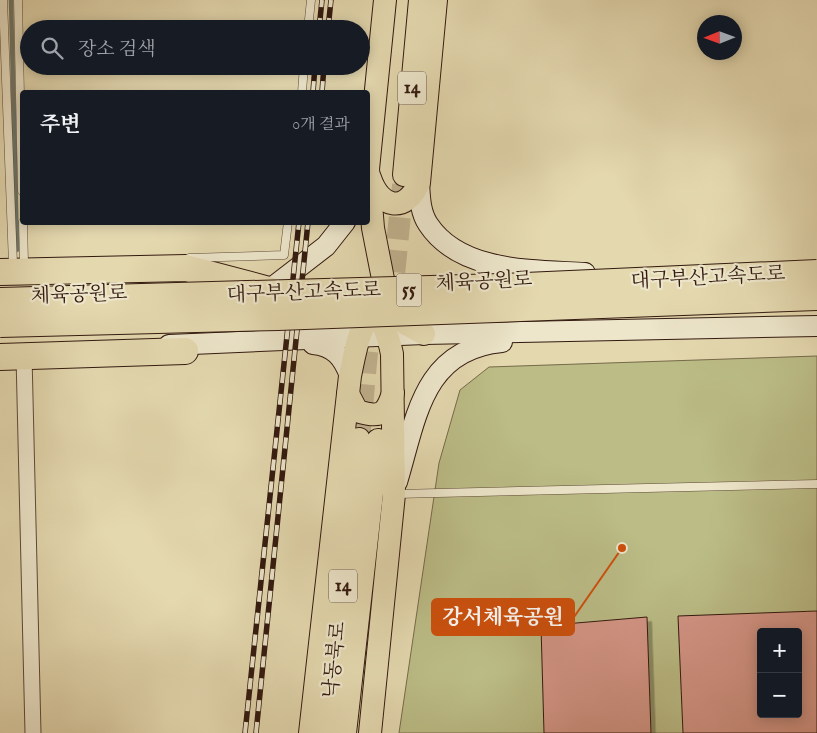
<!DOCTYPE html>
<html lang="ko">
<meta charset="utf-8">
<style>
body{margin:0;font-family:"IM FELL English","Noto Serif KR",serif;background:#242831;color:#f1f3f6}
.controls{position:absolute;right:15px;bottom:15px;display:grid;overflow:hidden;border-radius:5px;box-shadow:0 2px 12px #0003}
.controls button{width:45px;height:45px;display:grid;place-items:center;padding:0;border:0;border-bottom:1px solid #363941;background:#171b24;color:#f1f3f6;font:25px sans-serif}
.compass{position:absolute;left:697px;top:15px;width:45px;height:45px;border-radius:50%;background:#171b24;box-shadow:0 2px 12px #0003;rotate:269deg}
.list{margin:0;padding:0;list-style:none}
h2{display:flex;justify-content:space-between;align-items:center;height:65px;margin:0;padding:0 20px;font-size:21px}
h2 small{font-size:16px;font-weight:400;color:#9ea1a6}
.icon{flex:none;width:28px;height:28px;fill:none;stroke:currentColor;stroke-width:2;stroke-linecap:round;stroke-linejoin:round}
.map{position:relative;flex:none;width:817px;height:733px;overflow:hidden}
.search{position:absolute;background:#171b24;box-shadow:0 2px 12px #0003;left:20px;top:20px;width:350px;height:55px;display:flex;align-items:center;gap:12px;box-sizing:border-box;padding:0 18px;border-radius:28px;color:#9ea1a6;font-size:19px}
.panel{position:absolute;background:#171b24;box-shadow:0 2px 12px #0003;left:20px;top:90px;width:350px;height:135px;border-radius:5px}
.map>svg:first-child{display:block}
</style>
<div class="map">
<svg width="817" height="733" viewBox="0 0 817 733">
<defs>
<filter id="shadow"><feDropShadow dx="4.5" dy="4.5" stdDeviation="0" flood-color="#0004"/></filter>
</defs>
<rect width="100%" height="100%" fill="#e4d8af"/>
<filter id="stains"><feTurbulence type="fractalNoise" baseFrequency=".004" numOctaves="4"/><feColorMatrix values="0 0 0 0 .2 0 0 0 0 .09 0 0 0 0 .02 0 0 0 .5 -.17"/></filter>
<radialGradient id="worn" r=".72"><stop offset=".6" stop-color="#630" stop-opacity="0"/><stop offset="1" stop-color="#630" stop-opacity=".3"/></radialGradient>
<path fill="#bbbc86" stroke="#766a4a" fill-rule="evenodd" d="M 817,356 L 817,733 L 399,733 L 439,463 L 460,390 L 489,367 ZM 761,632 L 798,632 L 798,714 L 761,714 Z"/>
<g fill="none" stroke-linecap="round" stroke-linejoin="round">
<polyline stroke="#6d796e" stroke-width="4.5" points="11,0 17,250"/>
</g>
<g fill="#d49586" stroke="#32190f" fill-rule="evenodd" filter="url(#shadow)">
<path d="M 817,611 L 817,733 L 683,733 L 678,616 ZM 761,632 L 798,632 L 798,714 L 761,714 Z"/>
<polygon points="647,617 651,733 544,733 541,626"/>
</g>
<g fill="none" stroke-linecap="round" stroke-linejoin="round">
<g stroke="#c0b28f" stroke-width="22" stroke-dasharray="22 11" stroke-linecap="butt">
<polyline points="391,305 404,175"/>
<polyline points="359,439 370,320"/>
</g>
<defs>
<g id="service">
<polyline points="3,0 13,264"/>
<polyline points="18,0 22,191"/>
<polyline points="308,29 311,0"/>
<polyline points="302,92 304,66"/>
<polyline points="23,222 24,263"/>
<polyline points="189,258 284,255 288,222"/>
<polyline points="397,494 817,484"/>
</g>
<polyline id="minor" points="24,356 33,733"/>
<g id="secondary">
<path d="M 419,183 C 420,197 420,212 428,224 C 460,273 534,270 585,273"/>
<polyline points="269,290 326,246 345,222"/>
<path d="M 313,344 C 334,346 343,357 350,376"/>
<polyline points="169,345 424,334 817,326"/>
<path d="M 397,482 C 416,420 422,349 502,342"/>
</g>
<g id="primary">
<polyline points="385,0 368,169 373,228 383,279 395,309 406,324 424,334"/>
<polyline points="404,175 420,0"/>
<path d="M 370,178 C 380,208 405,214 419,183 L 436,0"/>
<path d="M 366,303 C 382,317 388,334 392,354 L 394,494 L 370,733"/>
<path d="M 348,394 L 357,411 C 380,418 386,415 393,393"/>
<path d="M 310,733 L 350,376 C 356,347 359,324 380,302"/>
<polyline points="326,733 359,439"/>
<polyline points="345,733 378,440"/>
</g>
<g id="motorway">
<polyline points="0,272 186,268 269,290"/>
<polyline points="0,357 185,351"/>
</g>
</defs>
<use href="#service" stroke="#5e4937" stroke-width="9"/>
<use href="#minor" stroke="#5e4937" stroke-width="17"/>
<use href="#secondary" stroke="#32190f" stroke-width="22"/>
<use href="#primary" stroke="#32190f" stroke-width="24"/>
<use href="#motorway" stroke="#32190f" stroke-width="28"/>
<use href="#service" stroke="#ede6cb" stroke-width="8"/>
<use href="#minor" stroke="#ede6cb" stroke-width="15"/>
<use href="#secondary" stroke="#ede6cb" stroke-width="20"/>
<use href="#primary" stroke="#e4d8af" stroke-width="22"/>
<use href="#motorway" stroke="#e4d8af" stroke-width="26"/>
<defs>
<g id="rail">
<polyline points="319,29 322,0"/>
<polyline points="328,29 331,0"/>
<polyline points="313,92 315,66"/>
<polyline points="322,92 324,66"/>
<polyline points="245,733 299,222"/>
<polyline points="256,733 308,222"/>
</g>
</defs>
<use href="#rail" stroke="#32190f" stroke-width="5.5"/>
<use href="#rail" stroke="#ede6cb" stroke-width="4" stroke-dasharray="11" stroke-linecap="butt"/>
<defs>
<g id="motorway-bridge">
<polyline points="0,301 501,287 817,273"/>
<polyline points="0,324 278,317 817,297"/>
</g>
</defs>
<use href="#motorway-bridge" stroke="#32190f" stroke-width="28" stroke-linecap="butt"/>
<use href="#motorway-bridge" stroke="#e4d8af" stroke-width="26"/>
</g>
<g text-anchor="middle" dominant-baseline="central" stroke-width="4.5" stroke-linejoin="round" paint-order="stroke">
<g fill="#ede6cb" stroke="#6a5647" stroke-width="1">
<rect x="398" y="71.5" width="28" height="33" rx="4"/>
<rect x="396.5" y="273.5" width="25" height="33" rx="4"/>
<rect x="329" y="569.5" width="28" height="33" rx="4"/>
</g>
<g font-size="19" font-weight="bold" fill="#32190f">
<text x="412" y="88">14</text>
<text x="409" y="290">55</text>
<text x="343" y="586">14</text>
</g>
<g font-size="20" fill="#32190f" stroke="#ede6cb">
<text transform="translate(708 278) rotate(-3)">대구부산고속도로</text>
<text transform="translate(484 282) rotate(-3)">체육공원로</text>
<text transform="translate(304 293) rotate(-2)">대구부산고속도로</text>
<text transform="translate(79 295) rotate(-2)">체육공원로</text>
<text transform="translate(335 660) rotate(-84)">낙동북로</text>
</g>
</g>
<path fill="none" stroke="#cd4f0c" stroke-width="2" d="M622 548L574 617"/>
<circle fill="#cd4f0c" stroke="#ede6cb" stroke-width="2" cx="622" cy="548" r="5"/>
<rect fill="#cd4f0c" stroke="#cd4f0c" stroke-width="2" x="432" y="599" width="142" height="36" rx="5"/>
<g font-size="21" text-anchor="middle" font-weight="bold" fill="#fff">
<text x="503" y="624">강서체육공원</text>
</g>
<rect width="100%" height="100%" filter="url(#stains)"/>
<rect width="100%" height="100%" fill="url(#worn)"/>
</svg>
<div class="controls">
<button>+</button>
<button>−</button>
</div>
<svg class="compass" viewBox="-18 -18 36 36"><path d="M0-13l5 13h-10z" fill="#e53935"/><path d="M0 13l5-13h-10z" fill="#9ea1a6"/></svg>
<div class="search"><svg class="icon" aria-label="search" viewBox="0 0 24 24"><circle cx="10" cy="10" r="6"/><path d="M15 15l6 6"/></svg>장소 검색</div>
<section class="panel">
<h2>주변<small>0개 결과</small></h2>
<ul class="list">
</ul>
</section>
</div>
